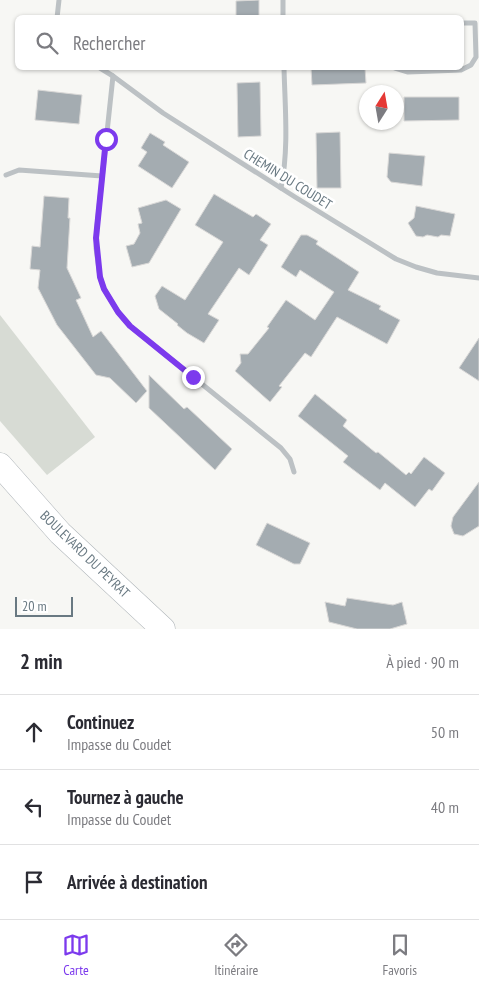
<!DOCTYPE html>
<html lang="fr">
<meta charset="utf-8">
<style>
body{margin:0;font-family:"PT Sans Narrow",sans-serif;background:#f2f2f3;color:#2b2b33}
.compass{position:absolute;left:359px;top:85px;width:45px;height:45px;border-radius:50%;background:#fff;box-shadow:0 1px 4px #0004;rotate:11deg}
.scale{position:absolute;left:15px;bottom:12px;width:58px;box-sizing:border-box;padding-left:5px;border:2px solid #697982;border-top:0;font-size:14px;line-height:18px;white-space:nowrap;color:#697982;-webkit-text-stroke:4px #fff;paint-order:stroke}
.stop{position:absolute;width:15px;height:15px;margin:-11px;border:4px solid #7c3aed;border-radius:50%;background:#fff}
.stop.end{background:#7c3aed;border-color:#fff;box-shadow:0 1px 5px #0008}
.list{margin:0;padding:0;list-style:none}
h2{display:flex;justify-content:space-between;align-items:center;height:65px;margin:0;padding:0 20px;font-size:21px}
h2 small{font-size:16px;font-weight:400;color:#7c7c81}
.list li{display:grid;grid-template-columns:32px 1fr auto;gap:15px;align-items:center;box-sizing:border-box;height:75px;padding:0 20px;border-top:1px solid #e1e1e2}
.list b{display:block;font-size:19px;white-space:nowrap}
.list p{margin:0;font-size:16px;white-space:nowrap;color:#7c7c81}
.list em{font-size:16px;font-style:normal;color:#7c7c81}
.icon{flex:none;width:28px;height:28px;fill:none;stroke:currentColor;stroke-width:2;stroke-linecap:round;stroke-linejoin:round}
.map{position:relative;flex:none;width:479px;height:629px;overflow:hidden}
.search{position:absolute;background:#fff;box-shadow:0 1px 4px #0004;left:15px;right:15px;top:15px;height:55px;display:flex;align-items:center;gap:12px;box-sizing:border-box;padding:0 18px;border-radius:8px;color:#7c7c81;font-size:19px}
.sheet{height:290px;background:#fff}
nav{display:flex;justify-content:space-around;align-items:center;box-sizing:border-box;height:70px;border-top:1px solid #e1e1e2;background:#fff;font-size:14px;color:#7c7c81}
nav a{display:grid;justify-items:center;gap:2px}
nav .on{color:#7c3aed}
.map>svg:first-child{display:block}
</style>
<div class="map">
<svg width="479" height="629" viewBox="0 0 479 629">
<rect width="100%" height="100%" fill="#f7f7f4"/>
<polygon fill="#d7dbd4" points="0,315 95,437 47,475 0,421"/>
<g fill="#a4acb1" stroke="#d9d8d7">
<polygon points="259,0 259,18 236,18 236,1"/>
<polygon points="311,68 365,68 366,83 312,85"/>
<polygon points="260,82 261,136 238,137 237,83"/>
<polygon points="38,90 82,95 79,124 35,120"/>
<polygon points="404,97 459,97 459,120 404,121"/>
<polygon points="340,132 341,188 317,188 316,133"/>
<polygon points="150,133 165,142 163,145 189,162 172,188 138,166 147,152 141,148"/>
<polygon points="389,153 425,156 422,186 391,182 387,177"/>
<polygon points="214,194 253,217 256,214 271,224 260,240 268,245 249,275 239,268 208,314 219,320 204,343 187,333 177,325 178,324 159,309 155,296 162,286 185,300 223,242 195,225"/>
<polygon points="44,196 69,198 68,218 70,218 67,268 81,298 76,300 93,337 101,331 147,391 136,403 110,378 96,375 57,325 38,288 40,270 30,269 32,246 40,247"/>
<polygon points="166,200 181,209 149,263 132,267 126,246 134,244 140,233 138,224 142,223 138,208"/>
<polygon points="416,206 455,214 450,236 441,235 438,237 427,235 423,237 416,236 408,223 414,218"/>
<polygon points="301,235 307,235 318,241 316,244 359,272 348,290 381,306 379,309 400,320 387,344 337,317 311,357 305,353 279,386 282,387 270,402 235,371 241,363 240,354 248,354 269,328 267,327 286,300 315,320 334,292 300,270 296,277 281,267"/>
<polygon points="479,338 479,381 459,368"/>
<polygon points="149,375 184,409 187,407 232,449 215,470 149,408"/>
<polygon points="315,394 347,420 343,426 376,453 378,452 406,475 409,472 411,474 424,457 445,473 432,491 429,489 415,507 385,483 380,490 343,462 348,456 298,416"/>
<polygon points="479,482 479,526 463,536 454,534 451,526 453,517"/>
<polygon points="267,523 310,543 300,564 294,564 256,545"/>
<polygon points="347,598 393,605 402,602 407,624 390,629 357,629 329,622 325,602 345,606"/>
</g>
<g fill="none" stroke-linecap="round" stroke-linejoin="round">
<defs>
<polyline id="secondary" points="0,465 60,533 163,629"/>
</defs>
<use href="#secondary" stroke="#afb5b9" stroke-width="25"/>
<g stroke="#bcc1c4" stroke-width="5">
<polyline points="283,0 283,18"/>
<polyline points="57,18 59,0"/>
<polyline points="100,68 113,76 163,113 295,197 396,259 416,267 437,273 479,278"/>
<polyline points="395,68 408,72 461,70 471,65 476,57 475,23 462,23"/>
<polyline points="113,76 97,226 96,248 100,277 104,289 118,312 130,326 281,448 290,459 294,472"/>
<polyline points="6,175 19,170 102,176"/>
<path d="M 281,188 C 289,148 285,108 284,68"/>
</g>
<use href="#secondary" stroke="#fff" stroke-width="24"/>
</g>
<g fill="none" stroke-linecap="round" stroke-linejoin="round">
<polyline stroke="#7c3aed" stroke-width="6" points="106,139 96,238 100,277 104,289 118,312 130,326 193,377"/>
</g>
<g text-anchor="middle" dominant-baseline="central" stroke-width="5" stroke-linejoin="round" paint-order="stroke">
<g font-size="14" fill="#697982" stroke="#fff">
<text transform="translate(288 179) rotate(32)">CHEMIN DU COUDET</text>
<text transform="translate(85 554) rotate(44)">BOULEVARD DU PEYRAT</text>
</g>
</g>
</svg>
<svg class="compass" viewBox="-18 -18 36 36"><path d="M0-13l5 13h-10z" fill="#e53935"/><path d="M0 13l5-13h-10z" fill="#7c7c81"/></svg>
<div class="scale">20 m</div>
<div class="stop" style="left:106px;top:139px"></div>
<div class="stop end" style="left:193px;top:377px"></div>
<div class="search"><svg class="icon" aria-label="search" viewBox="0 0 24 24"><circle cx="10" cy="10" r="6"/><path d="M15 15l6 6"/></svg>Rechercher</div>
</div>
<section class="sheet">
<h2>2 min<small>À pied · 90 m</small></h2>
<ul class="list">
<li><svg class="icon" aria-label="ahead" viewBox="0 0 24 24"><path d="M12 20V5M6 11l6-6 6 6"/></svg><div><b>Continuez</b><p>Impasse du Coudet</p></div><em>50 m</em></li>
<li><svg class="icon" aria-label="left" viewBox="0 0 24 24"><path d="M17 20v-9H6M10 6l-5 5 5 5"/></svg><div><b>Tournez à gauche</b><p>Impasse du Coudet</p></div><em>40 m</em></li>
<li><svg class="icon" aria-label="arrive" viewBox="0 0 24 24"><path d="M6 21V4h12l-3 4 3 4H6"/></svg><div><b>Arrivée à destination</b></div></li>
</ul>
</section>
<nav>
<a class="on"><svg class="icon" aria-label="map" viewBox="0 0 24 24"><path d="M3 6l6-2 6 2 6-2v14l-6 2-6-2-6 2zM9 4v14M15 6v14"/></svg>Carte</a>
<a><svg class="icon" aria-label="directions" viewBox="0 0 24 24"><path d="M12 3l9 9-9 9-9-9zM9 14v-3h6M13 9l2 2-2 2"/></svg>Itinéraire</a>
<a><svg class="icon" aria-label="saved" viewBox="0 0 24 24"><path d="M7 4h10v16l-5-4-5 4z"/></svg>Favoris</a>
</nav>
